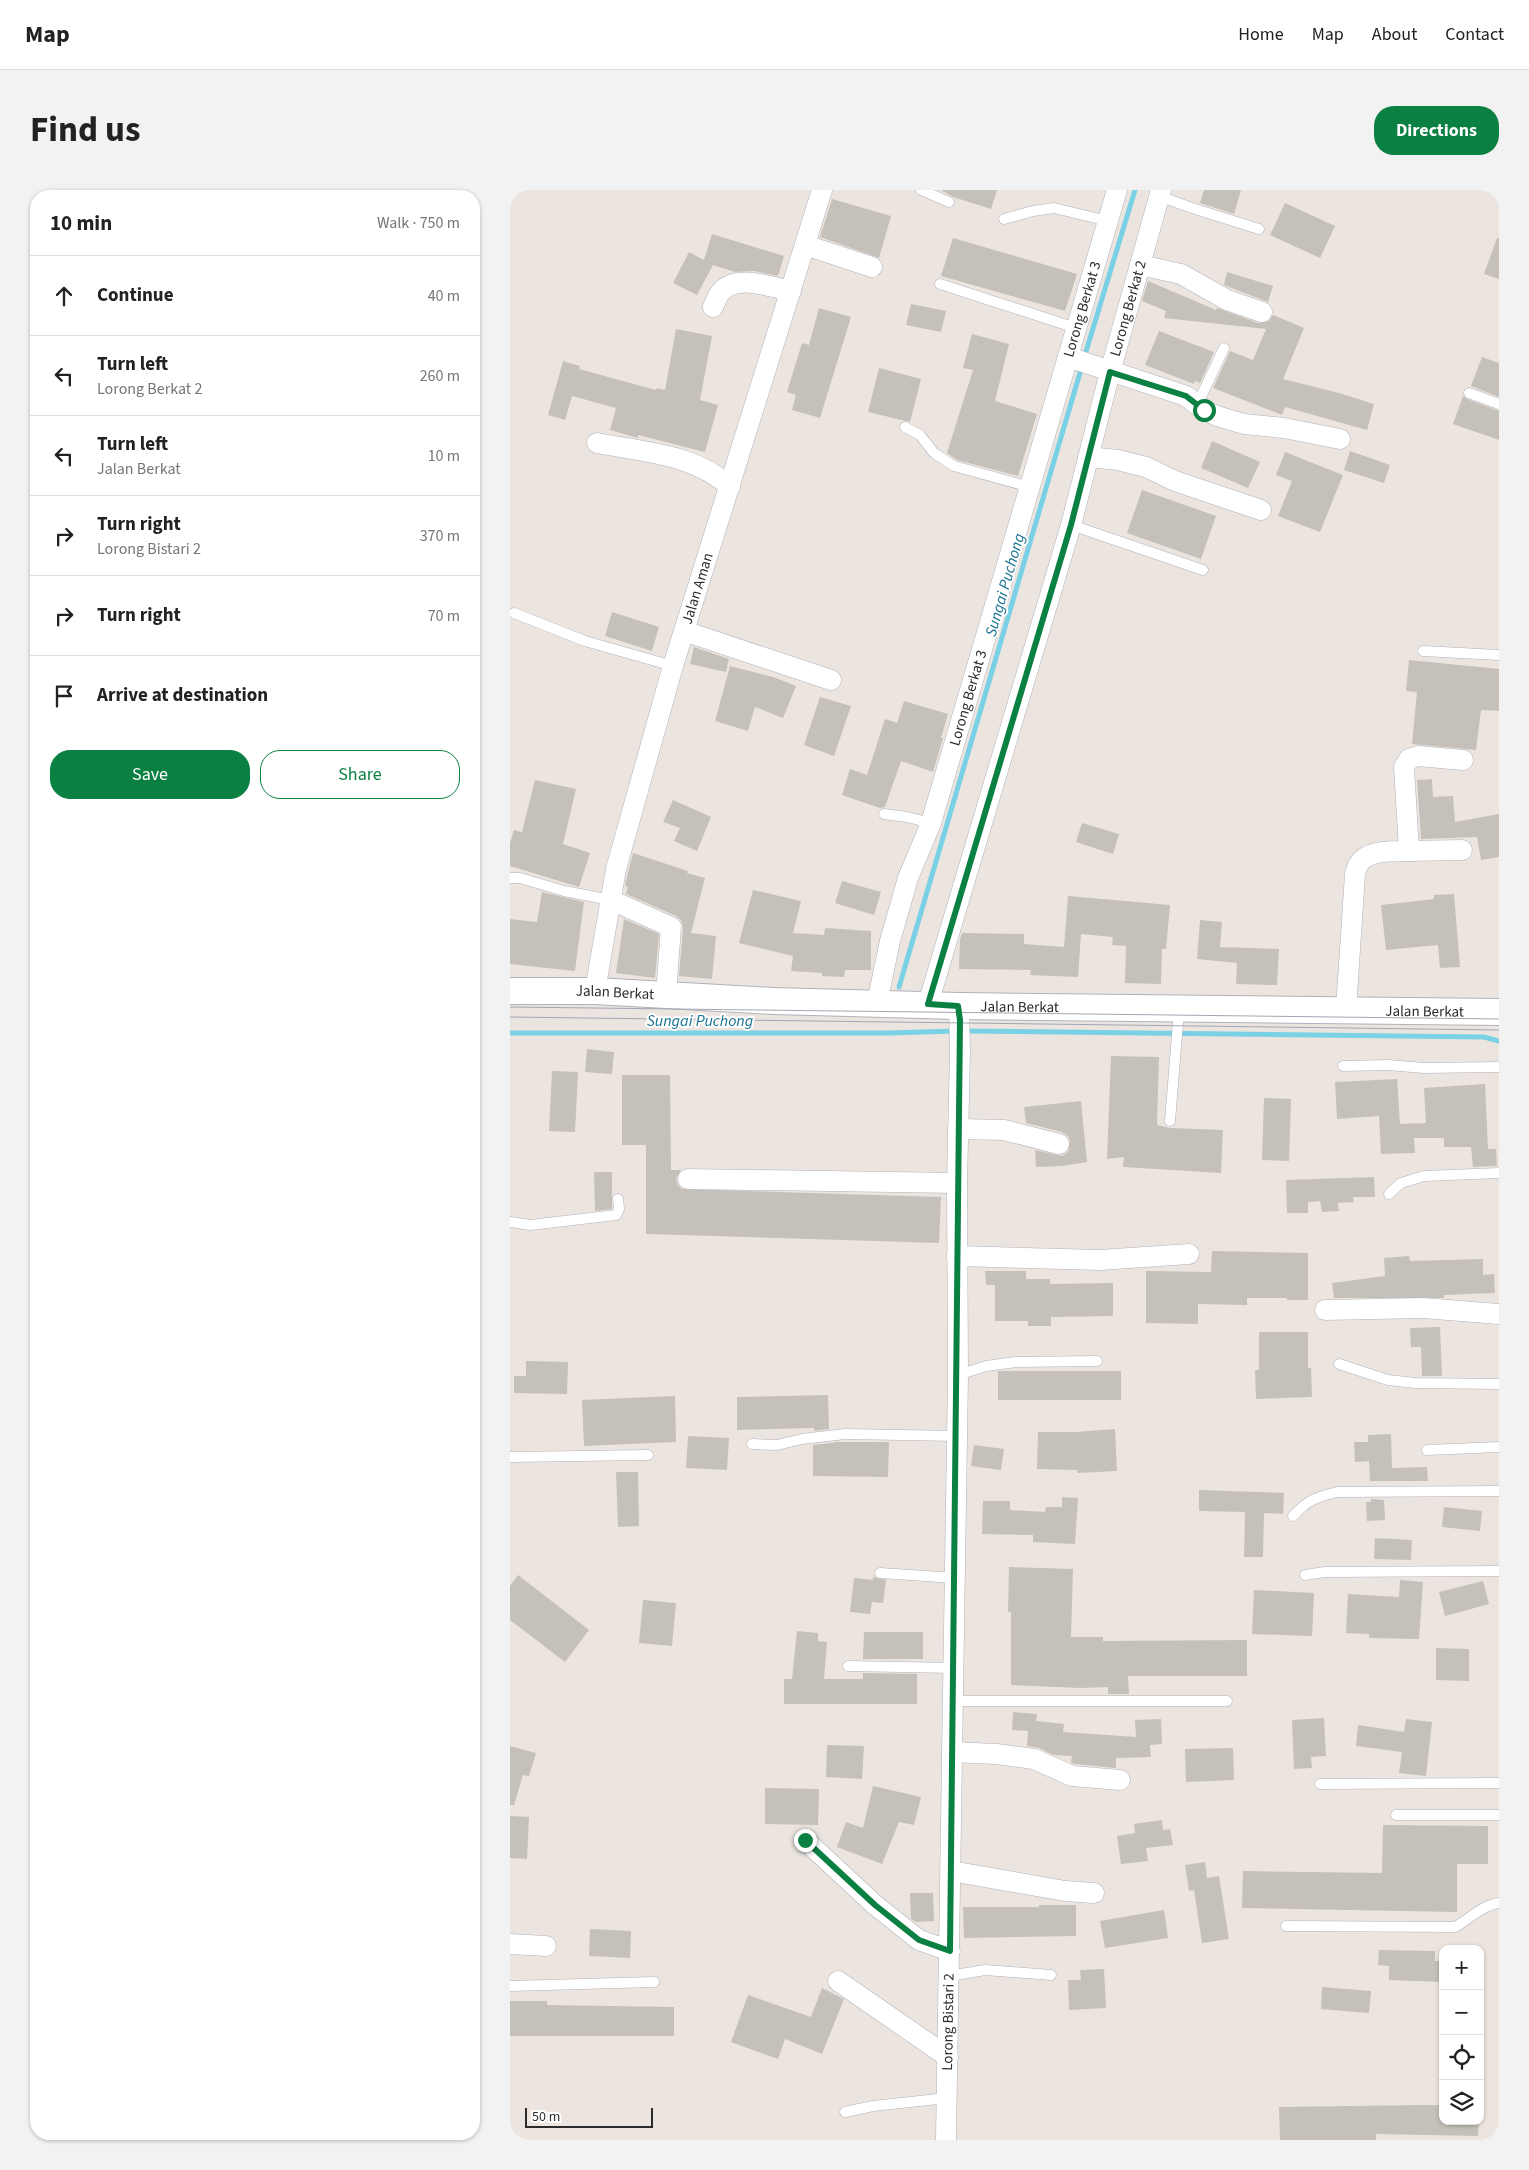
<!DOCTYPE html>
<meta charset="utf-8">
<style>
body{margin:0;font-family:"Source Sans 3",sans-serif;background:#f2f2f2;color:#222}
.controls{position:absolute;right:15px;bottom:15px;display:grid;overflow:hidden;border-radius:10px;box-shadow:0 1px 4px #0004}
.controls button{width:45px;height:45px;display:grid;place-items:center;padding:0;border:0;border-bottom:1px solid #e0e0e0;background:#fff;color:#222;font:25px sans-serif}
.scale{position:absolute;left:15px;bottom:12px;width:128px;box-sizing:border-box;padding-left:5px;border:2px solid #2b2b2b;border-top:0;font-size:14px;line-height:18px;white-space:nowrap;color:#2b2b2b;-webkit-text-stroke:4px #fff;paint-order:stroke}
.stop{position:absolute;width:15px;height:15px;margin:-11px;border:4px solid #0b8043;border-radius:50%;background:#fff}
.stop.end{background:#0b8043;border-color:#fff;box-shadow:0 1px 5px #0008}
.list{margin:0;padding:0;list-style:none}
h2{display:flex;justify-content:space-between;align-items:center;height:65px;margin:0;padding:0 20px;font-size:21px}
h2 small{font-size:16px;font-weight:400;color:#767676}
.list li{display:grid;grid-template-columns:32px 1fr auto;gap:15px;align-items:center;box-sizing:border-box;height:80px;padding:0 20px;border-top:1px solid #e0e0e0}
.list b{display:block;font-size:19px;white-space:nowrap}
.list p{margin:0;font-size:16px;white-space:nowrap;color:#767676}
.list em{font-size:16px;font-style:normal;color:#767676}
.actions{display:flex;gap:10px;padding:15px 20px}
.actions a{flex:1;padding:11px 0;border:1px solid #0b8043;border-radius:20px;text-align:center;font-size:18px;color:#0b8043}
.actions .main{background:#0b8043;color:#fff}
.icon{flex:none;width:28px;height:28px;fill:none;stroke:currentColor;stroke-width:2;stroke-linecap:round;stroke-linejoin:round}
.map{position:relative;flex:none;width:989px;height:1950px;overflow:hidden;border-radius:20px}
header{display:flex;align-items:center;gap:30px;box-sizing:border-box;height:70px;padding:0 25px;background:#fff;border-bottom:1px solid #e0e0e0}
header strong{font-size:24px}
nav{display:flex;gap:28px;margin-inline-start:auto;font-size:18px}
.intro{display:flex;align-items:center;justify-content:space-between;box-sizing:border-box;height:120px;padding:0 30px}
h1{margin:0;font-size:35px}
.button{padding:12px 22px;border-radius:20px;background:#0b8043;color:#fff;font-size:18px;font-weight:700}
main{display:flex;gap:30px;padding:0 30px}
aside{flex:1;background:#fff;border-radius:20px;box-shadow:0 1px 4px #0004}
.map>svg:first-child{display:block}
</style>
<header>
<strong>Map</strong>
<nav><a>Home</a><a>Map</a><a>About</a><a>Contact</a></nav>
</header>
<div class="intro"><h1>Find us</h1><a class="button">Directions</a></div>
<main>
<aside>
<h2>10 min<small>Walk · 750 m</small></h2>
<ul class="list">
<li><svg class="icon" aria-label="ahead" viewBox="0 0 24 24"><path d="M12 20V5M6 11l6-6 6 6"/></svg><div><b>Continue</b></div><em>40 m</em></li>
<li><svg class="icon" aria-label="left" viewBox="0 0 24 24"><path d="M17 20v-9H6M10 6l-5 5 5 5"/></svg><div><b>Turn left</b><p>Lorong Berkat 2</p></div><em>260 m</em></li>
<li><svg class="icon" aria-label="left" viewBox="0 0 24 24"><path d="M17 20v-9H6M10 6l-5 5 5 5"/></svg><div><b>Turn left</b><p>Jalan Berkat</p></div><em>10 m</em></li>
<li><svg class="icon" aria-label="right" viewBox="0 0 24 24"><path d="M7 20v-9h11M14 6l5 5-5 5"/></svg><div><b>Turn right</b><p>Lorong Bistari 2</p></div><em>370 m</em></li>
<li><svg class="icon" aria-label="right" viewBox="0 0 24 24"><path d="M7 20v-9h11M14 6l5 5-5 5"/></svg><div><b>Turn right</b></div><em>70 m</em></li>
<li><svg class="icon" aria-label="arrive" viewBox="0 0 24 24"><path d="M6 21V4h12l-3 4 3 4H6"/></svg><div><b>Arrive at destination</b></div></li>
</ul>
<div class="actions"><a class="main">Save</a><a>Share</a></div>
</aside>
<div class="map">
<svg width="989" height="1950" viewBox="0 0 989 1950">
<rect width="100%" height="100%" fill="#ece5df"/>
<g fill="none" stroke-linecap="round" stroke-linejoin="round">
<g stroke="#7ad1e5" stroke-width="5">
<polyline points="574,168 625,0"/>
<polyline points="389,797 572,176"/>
<polyline points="455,841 974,847 989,851"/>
<polyline points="0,843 379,843 446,841"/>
</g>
</g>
<g fill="#c5c0ba">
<polygon points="431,0 487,0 481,19 443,7"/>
<polygon points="694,0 731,0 724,24 690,13"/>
<polygon points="322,9 381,26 369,68 310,47"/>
<polygon points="775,13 825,36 810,68 760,45"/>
<polygon points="202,44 274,66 268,86 244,81 225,82 203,75 187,105 163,93 179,62 194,70"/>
<polygon points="443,48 567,84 555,121 431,86"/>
<polygon points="987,48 989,48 989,89 974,84"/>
<polygon points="717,82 763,96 758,112 714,95"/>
<polygon points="638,91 706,120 707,118 748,133 759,131 763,125 794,138 773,189 829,203 864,214 857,240 775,217 772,225 703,198 720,161 743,170 756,139 654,128 656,121 632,111"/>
<polygon points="401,114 436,121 431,142 396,135"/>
<polygon points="309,118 341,127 310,228 282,220 286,205 277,202 292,153 299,155"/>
<polygon points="166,139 202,146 190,210 208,215 195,262 128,245 128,248 100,240 106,218 62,206 55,230 38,225 53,171 70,176 69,179 146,200 147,198 155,200"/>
<polygon points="649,141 704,162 690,193 685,191 684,194 635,175"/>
<polygon points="462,144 499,154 485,211 527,224 508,286 447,270 437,263 463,180 453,178"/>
<polygon points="972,167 989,173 989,207 961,196"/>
<polygon points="369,178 411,189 400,232 358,222"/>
<polygon points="953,206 957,209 989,221 989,250 943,234"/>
<polygon points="702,251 750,272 738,298 691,278"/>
<polygon points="840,261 880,275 874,293 834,280"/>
<polygon points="775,262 833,285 810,342 768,326 782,291 766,285"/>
<polygon points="632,300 706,326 691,369 617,343"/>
<polygon points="102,422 149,437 142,461 95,446"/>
<polygon points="184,457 219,469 216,482 180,474"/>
<polygon points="899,470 989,479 989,521 971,520 966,560 902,554 907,502 896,501"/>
<polygon points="220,476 263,487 286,496 273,528 245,517 238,541 205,531"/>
<polygon points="310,507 341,516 324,566 294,555"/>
<polygon points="394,511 438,524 431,548 433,548 423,582 391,571 375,617 370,618 332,605 340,579 357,585 375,529 387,533"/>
<polygon points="922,589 923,607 943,606 945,632 989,624 989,667 971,670 967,647 911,649 907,590"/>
<polygon points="25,590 66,599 53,654 80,663 69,697 0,676 0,653 4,640 12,642"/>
<polygon points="163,610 201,627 187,661 164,651 170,638 153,632"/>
<polygon points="572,633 609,644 603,664 566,652"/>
<polygon points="123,663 178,681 177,683 195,688 181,743 206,746 202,789 169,786 173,738 171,730 166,726 116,704 118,697 115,696 118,682"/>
<polygon points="332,691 371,702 364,725 325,713"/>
<polygon points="243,700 291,711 283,743 314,745 315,738 361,741 361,780 335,780 334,787 312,786 312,783 281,781 283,766 229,753"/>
<polygon points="32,702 74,712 65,781 0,774 0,729 27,732"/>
<polygon points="944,704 950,777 930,778 928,755 876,760 871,715 924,709 924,705"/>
<polygon points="558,706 660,715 656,759 652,759 651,794 615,793 616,756 602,755 603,747 571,744 568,787 520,785 521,780 449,779 450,750 452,743 514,744 514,754 554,757"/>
<polygon points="114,729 149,744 145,788 106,783"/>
<polygon points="690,730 712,732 710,757 769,759 767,795 726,794 727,773 687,769"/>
<polygon points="77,859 104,862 102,884 75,882"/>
<polygon points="601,866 649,867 647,935 660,938 713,940 711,983 613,977 614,967 597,969"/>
<polygon points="42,881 68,882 65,942 39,941"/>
<polygon points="112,885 160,885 161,980 171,980 166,989 168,995 172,999 431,1007 429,1053 136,1044 136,955 112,955"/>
<polygon points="887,889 890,934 916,933 914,898 975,894 978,959 986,959 987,976 963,977 961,957 934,957 934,948 904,948 905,963 871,964 869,926 827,929 825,892"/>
<polygon points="754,908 781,909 779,971 752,970"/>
<polygon points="571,911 577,972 552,976 526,977 525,960 552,966 558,962 560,951 558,946 552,942 516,933 514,917"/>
<polygon points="84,982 102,982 102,1019 85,1021"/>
<polygon points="864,987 865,1007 843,1007 844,1012 828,1013 829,1021 812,1022 810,1011 798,1012 798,1023 777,1023 776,990"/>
<polygon points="702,1061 798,1063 798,1110 777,1110 777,1108 737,1108 737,1115 688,1114 688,1134 636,1133 636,1081 701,1082"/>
<polygon points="899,1066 900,1071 973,1069 973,1085 984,1084 985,1103 934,1105 934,1108 824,1108 822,1093 875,1086 874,1068"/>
<polygon points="475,1081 516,1081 516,1089 540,1089 540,1094 603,1093 603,1126 541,1127 541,1136 518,1136 518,1131 485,1131 485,1095 476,1095"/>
<polygon points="930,1137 932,1186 912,1186 911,1157 901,1157 900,1138"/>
<polygon points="749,1142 798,1142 798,1178 801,1178 802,1207 746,1209 745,1180 749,1180"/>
<polygon points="16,1171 58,1172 57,1204 4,1203 4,1186 16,1186"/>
<rect x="488" y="1181" width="123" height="29"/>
<polygon points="318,1205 319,1239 304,1241 304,1238 227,1240 227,1207"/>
<polygon points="165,1206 166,1252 74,1256 72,1210"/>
<polygon points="605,1239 607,1281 568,1283 567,1280 527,1279 528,1242 565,1242"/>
<polygon points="881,1244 882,1278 917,1277 918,1291 860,1291 859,1271 845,1272 844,1252 858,1252 858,1245"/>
<polygon points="178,1246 219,1248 217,1280 176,1278"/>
<polygon points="328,1252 379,1252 378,1287 303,1286 303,1255"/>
<polygon points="464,1255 494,1259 491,1280 461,1276"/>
<polygon points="106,1282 128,1282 129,1336 108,1337"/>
<polygon points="689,1300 774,1303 773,1324 754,1323 753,1367 734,1367 735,1322 689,1321"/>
<polygon points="552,1307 568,1308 565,1354 523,1352 523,1345 472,1344 473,1311 500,1311 500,1320 535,1322 536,1317 552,1317"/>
<polygon points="861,1309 874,1310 875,1330 857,1331 856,1312 861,1312"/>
<polygon points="934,1317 972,1321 970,1341 932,1337"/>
<polygon points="865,1348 902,1350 901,1370 864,1369"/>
<polygon points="499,1377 563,1379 561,1447 593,1447 593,1451 737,1450 737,1486 618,1486 619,1504 598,1504 598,1497 570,1498 501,1495 501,1422 498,1422"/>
<polygon points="8,1385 79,1440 55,1472 0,1430 0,1396"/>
<polygon points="363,1387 376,1390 373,1413 362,1412 360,1424 340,1422 344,1388 363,1390"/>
<polygon points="890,1390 913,1392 909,1449 859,1448 859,1444 836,1443 838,1404 889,1407"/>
<polygon points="973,1391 979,1414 935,1426 929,1402"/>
<polygon points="744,1400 804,1403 802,1446 742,1444"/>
<polygon points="133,1410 166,1413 162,1456 129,1453"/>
<polygon points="287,1441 308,1443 308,1451 317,1452 314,1489 353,1489 353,1483 407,1484 407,1514 274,1514 274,1489 282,1489"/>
<polygon points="354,1442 413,1442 413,1469 353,1469"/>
<polygon points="926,1458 959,1459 959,1491 926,1490"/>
<polygon points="503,1522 527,1524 526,1531 554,1534 553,1542 626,1547 625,1530 651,1529 652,1554 640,1555 641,1567 606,1568 606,1578 565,1574 561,1573 562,1566 543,1565 529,1558 517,1556 518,1541 502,1540"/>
<polygon points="814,1528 816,1566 801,1567 802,1578 784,1579 782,1530"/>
<polygon points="896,1529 922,1532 916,1586 889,1583 892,1562 846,1556 848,1535 894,1542"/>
<polygon points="317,1555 354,1556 352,1589 316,1587"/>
<polygon points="0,1556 26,1563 19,1586 13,1585 4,1615 0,1615"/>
<polygon points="723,1558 724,1590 676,1592 675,1559"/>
<polygon points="363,1596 411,1607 404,1635 389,1632 372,1674 327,1657 336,1632 353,1638"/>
<polygon points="255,1598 309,1599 308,1635 255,1634"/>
<polygon points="0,1626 19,1627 17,1669 0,1668"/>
<polygon points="652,1630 653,1640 660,1639 663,1655 636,1658 638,1671 611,1674 607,1646 625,1643 624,1634"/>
<polygon points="873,1635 978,1636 978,1674 947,1674 947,1722 732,1718 733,1681 872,1683"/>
<polygon points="695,1672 697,1688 709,1686 719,1749 692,1753 684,1700 679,1701 675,1675"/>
<polygon points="400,1703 423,1703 424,1731 406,1732 401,1729"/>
<polygon points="529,1715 566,1715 566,1746 454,1748 453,1717 529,1717"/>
<polygon points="654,1720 658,1748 595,1758 590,1731"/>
<polygon points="80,1739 121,1741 120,1768 79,1766"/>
<polygon points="869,1760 925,1761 925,1771 933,1771 933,1792 879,1790 879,1776 868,1775"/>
<polygon points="594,1779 596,1818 559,1820 558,1790 571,1790 570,1780"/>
<polygon points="812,1797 861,1801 859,1823 811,1819"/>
<polygon points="312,1798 334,1809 312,1864 275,1849 268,1869 221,1852 238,1805 301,1827"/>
<polygon points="0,1811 37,1811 37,1815 164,1817 164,1846 0,1846"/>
<polygon points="913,1915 933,1915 933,1931 969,1931 968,1946 866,1944 866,1950 770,1950 769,1917"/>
</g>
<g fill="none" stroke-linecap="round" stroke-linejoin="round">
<defs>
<g id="service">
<polyline points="411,0 439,12"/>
<polyline points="649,6 682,18 749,39"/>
<polyline points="494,29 523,21 544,18 598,31"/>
<polyline points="430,94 566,138"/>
<polyline points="959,203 989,214"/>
<polyline points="688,213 714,158"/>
<polyline points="395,237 410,245 424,263 444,276 520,297"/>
<polyline points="561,335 693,380"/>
<polyline points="4,423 75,451 163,476"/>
<polyline points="913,461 989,465"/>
<polyline points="374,624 397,627 421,633"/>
<polyline points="0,688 10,688 54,701 101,710"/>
<polyline points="833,876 878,875 914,878 989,877"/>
<polyline points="660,931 669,820"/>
<polyline points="879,1004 891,993 914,986 989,983"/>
<polyline points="0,1032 20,1035 106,1025 109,1019 108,1009"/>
<polyline points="829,1174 878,1190 905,1193 989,1194"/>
<polyline points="448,1185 476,1176 506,1172 587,1171"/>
<polyline points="242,1254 267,1255 292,1249 335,1244 447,1246"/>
<polyline points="917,1260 989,1257"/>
<polyline points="0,1267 138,1265"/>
<path d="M 783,1326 C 798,1310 806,1307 827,1302 L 989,1301"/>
<polyline points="370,1383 445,1388"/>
<polyline points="795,1385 815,1382 989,1381"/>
<polyline points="338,1476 444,1478"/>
<polyline points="443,1511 717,1511"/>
<polyline points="810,1594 989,1593"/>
<polyline points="886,1625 989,1625"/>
<path d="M 776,1736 L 945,1737 C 959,1729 975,1714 989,1713"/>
<polyline points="439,1786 475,1780 541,1785"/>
<polyline points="0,1796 144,1792"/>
<polyline points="335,1922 363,1916 437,1908"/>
</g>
<g id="minor">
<polyline points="295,55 362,77"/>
<polyline points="630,75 671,84 717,110 752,122"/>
<path d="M 203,117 C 205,113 207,107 210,103 C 225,83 260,97 281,101"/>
<polyline points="558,167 676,206 694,220 707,226 734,234 774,238 830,249"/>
<path d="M 87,253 C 133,262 185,264 220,297"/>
<polyline points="578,267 608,270 636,277 665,291 751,320"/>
<polyline points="174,441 321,490"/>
<polyline points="899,661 952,660"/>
<polyline points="101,710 161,737 156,805"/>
<path id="s1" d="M 85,801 L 106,679 L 163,476 L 312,0"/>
<path id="s2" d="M 367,813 L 380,751 L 398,688 L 421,633 L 607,0"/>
<path id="s3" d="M 418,814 L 561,335 L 600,182 L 651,0"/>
<path d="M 836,820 L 845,684 C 846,680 848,673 852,670 C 862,660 886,661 899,661 L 894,577 L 899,569 L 908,566 L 953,570"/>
<polyline points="448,939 494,940 549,954"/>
<polyline points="178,989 447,993"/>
<polyline points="447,1066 590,1070 679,1064"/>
<polyline points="815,1120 913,1118 989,1124"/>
<polyline points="442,1562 486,1564 524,1569 562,1586 610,1590"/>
<polyline points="295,1650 365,1715 409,1750 440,1761"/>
<polyline points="441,1681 555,1701 584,1703"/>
<polyline points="0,1754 36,1756"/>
<polyline points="328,1791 438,1867"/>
<path id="s4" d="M 436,1950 L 448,1185 L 447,993 L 450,862 L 449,816"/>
</g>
<g id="tertiary">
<path id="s5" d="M 0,801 L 85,801 L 264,811 L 449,816 L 989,822"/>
</g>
</defs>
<use href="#service" stroke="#afb2ba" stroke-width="11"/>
<use href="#minor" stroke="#afb2ba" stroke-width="21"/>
<use href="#tertiary" stroke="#afb2ba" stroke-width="28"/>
<use href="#service" stroke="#fff" stroke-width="10"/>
<use href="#minor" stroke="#fff" stroke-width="20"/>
<use href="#tertiary" stroke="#fff" stroke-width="26"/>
<g stroke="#a2a6b4" stroke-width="1">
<polyline points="0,817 989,829"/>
<polyline points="0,827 989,840"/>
</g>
</g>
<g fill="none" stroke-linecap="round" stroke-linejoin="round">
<polyline stroke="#0b8043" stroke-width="6" points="295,1650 365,1715 409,1750 440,1761 450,830 448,816 418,814 561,335 600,182 676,206 694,220"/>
</g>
<g text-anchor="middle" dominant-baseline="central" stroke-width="4" stroke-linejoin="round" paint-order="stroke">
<g font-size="15" fill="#2b2b2b" stroke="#fff">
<text stroke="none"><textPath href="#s2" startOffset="724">Lorong Berkat 3</textPath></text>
<text stroke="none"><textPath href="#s3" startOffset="724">Lorong Berkat 2</textPath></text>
<text stroke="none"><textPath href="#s1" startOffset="416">Jalan Aman</textPath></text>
<text stroke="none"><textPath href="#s2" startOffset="319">Lorong Berkat 3</textPath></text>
<text stroke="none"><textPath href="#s5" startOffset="105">Jalan Berkat</textPath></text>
<text stroke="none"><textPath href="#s5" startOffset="510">Jalan Berkat</textPath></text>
<text stroke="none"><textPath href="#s5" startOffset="915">Jalan Berkat</textPath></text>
<text stroke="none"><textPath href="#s4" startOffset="118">Lorong Bistari 2</textPath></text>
</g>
<g font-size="16" font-style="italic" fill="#187292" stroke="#fff">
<text transform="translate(495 395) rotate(-74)">Sungai Puchong</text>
<text x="190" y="831">Sungai Puchong</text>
</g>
</g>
</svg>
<div class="controls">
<button>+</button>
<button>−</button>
<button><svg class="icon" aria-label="locate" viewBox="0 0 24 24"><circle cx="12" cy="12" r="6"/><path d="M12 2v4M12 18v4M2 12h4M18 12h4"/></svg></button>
<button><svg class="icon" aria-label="layers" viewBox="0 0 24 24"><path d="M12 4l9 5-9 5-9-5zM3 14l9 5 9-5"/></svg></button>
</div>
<div class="scale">50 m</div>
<div class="stop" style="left:694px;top:220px"></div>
<div class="stop end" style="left:295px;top:1650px"></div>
</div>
</main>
